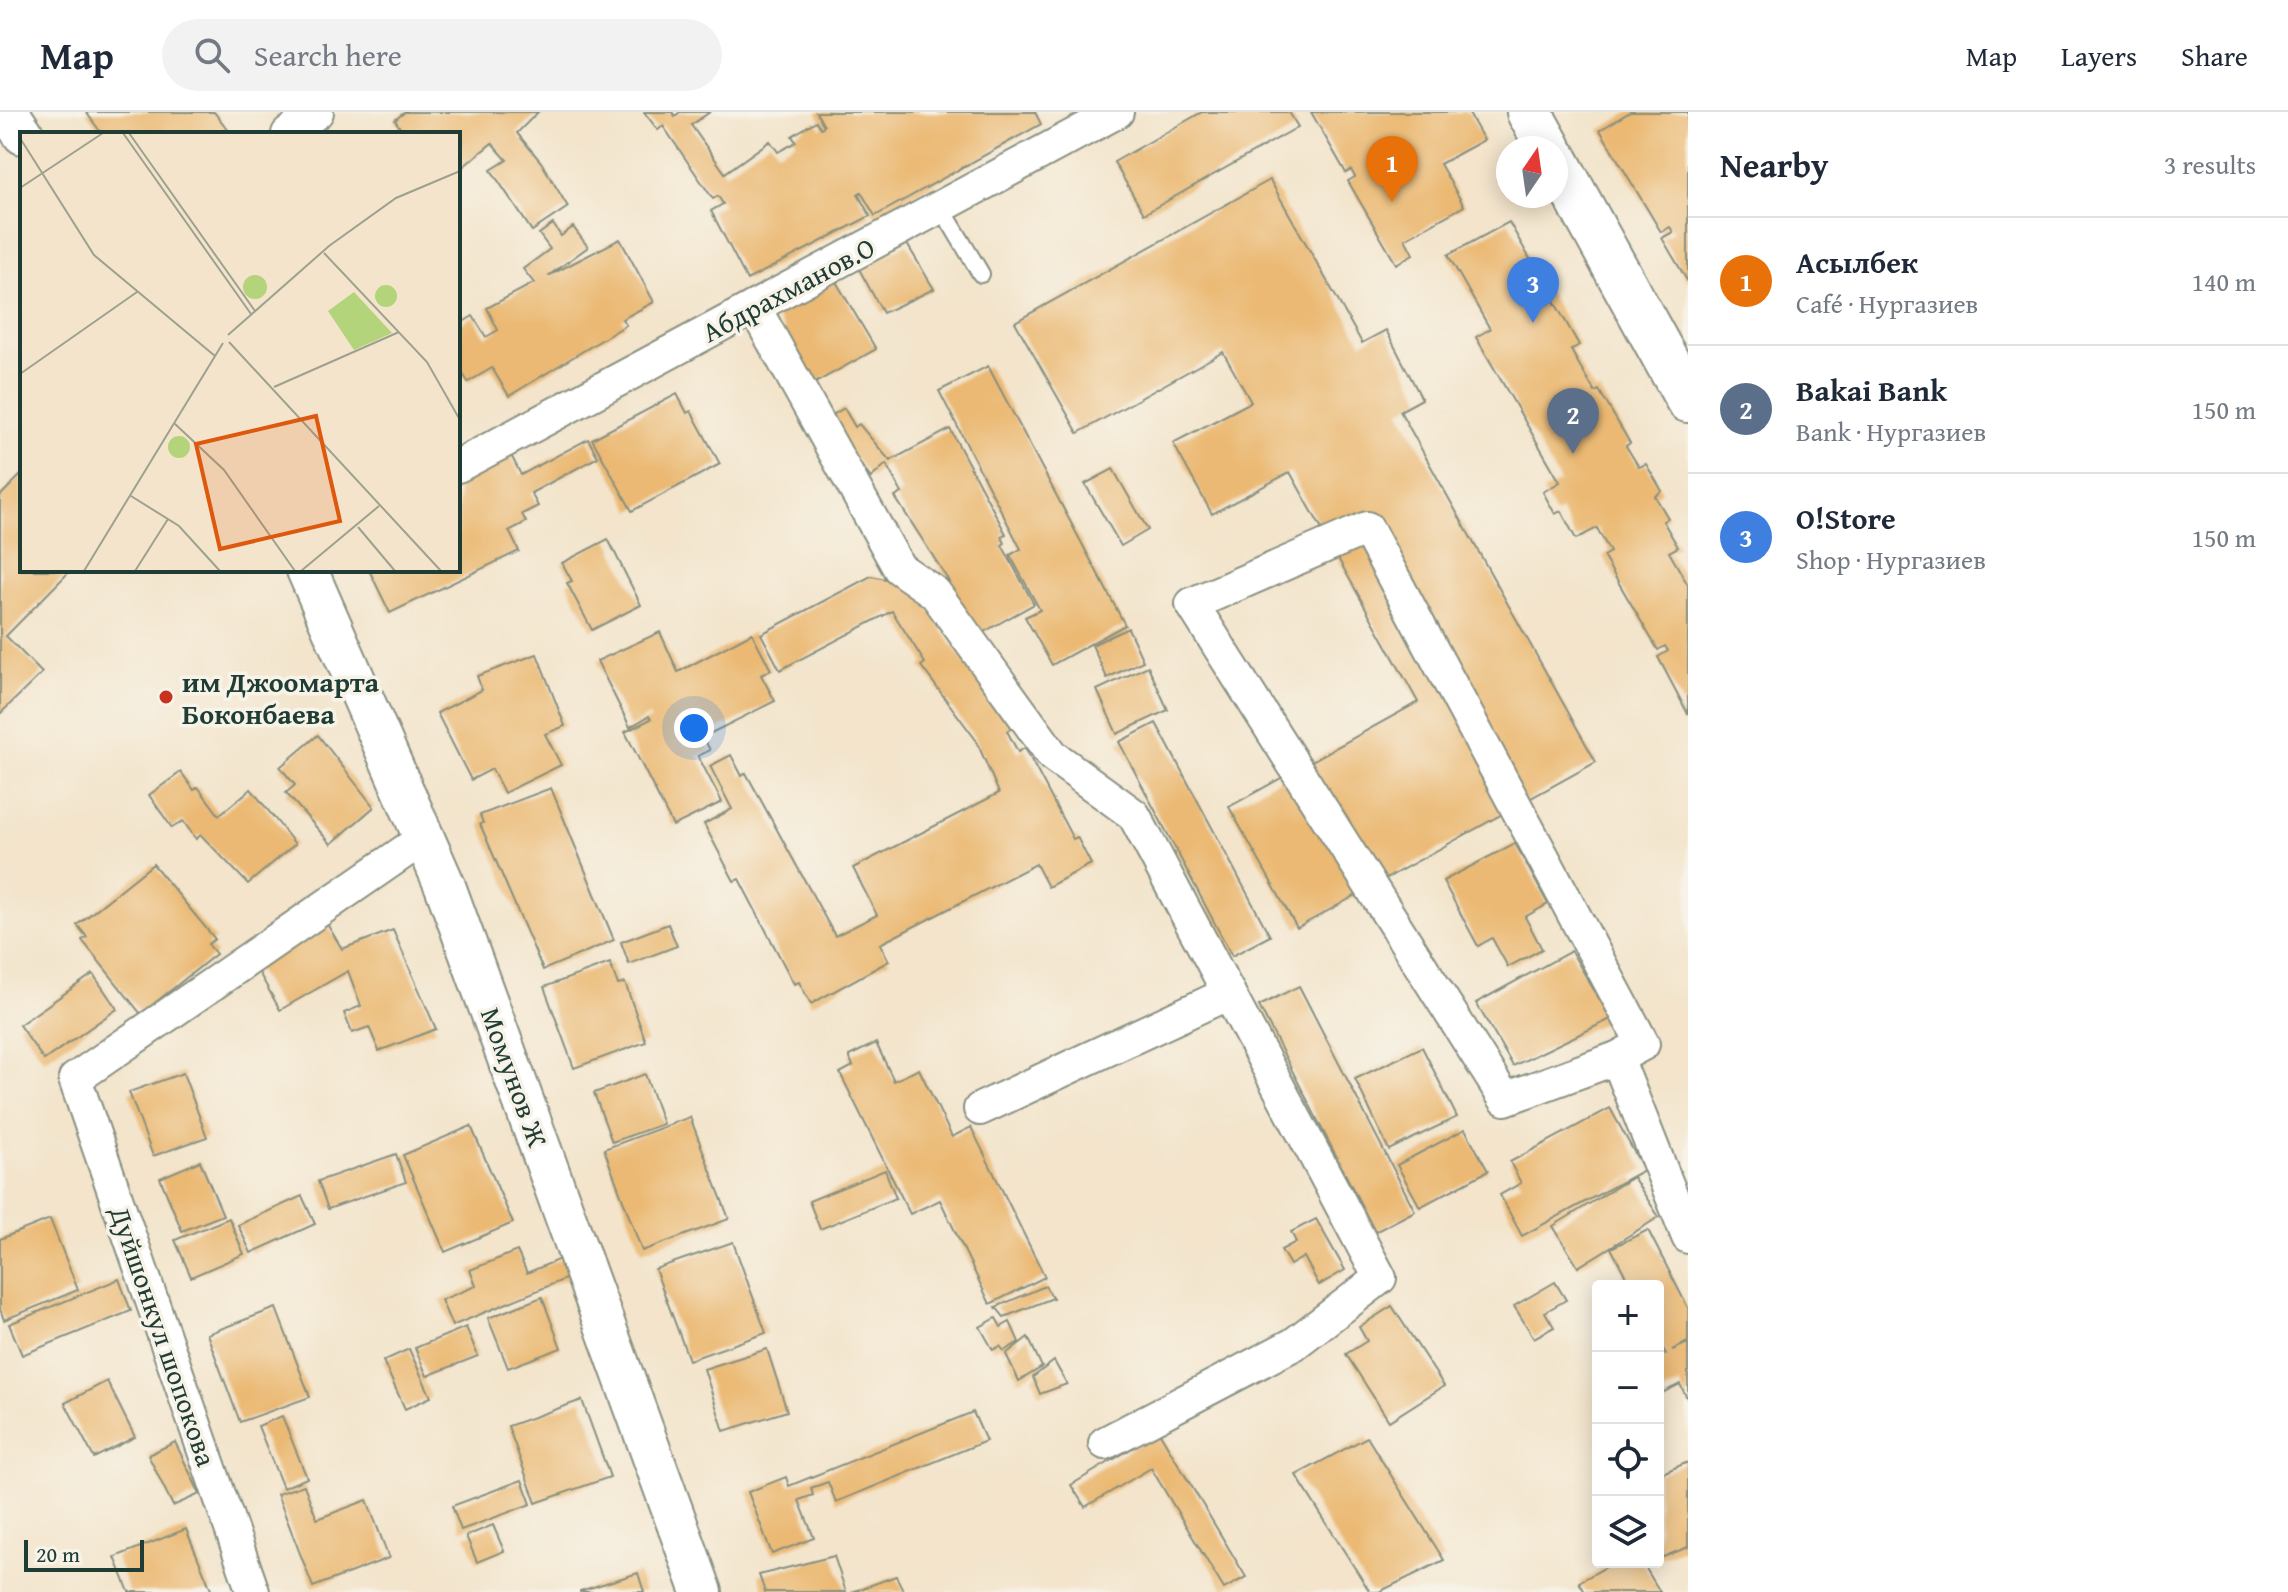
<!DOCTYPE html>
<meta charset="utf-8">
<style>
body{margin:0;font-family:"Gentium Book Plus",serif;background:#f2f2f3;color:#1f2937}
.controls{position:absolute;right:24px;bottom:24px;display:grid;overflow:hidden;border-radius:8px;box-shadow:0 4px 20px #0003}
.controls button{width:72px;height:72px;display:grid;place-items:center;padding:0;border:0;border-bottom:2px solid #e0e1e3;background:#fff;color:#1f2937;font:40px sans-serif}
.compass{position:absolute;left:1496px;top:24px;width:72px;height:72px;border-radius:50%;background:#fff;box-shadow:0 4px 20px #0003;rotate:13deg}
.scale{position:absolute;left:24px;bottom:20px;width:120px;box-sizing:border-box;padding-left:8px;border:4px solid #1f3d34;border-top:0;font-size:22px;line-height:28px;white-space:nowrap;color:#1f3d34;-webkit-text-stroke:6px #f7f3e8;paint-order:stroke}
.you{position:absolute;left:694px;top:616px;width:28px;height:28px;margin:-20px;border:6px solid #fff;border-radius:50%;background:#1a73e8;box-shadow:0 0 0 12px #1a73e833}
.badge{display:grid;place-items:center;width:52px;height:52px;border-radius:50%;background:#7c3aed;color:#fff;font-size:26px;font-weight:700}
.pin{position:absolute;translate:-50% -66px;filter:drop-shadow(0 2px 4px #0008)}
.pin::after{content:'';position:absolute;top:42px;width:28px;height:24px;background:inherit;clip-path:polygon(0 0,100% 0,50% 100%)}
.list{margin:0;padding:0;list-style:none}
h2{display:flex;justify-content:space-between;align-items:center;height:104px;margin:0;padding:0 32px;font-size:34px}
h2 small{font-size:26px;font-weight:400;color:#747a83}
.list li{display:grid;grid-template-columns:52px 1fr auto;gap:24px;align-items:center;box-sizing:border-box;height:128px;padding:0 32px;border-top:2px solid #e0e1e3}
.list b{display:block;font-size:30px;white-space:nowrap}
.list p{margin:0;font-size:26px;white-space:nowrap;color:#747a83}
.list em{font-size:26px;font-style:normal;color:#747a83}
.icon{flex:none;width:44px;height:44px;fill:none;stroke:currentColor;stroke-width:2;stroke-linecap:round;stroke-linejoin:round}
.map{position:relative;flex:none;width:1688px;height:1480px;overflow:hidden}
header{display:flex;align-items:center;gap:48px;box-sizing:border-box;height:112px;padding:0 40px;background:#fff;border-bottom:2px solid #e0e1e3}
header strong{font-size:38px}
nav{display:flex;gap:44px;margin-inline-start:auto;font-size:28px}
.search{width:560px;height:72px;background:#f2f2f3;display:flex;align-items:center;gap:20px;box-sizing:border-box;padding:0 28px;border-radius:44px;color:#747a83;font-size:30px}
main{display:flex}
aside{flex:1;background:#fff}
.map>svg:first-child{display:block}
</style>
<header>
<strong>Map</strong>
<div class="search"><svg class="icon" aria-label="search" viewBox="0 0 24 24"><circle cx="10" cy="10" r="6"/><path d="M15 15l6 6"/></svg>Search here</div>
<nav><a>Map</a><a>Layers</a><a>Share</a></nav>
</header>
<main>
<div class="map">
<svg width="1688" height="1480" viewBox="0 0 1688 1480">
<rect width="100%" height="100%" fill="#f7f3e8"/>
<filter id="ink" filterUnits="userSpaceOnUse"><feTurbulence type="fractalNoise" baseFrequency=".0125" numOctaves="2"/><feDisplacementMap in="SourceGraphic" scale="16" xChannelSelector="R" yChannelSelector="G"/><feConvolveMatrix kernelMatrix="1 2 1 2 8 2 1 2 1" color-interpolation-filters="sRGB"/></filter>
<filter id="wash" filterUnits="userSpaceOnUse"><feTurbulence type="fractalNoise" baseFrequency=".006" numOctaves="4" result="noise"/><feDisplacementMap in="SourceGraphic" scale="32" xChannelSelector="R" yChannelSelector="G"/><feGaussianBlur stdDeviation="1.8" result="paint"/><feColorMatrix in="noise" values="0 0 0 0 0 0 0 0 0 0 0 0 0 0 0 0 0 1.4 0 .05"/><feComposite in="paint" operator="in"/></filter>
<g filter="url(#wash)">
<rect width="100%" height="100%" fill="#f3e4cb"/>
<g id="blocks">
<g fill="#ebb973">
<polygon points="86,0 214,0 229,19 224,22 102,22"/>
<polygon points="405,0 538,0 517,21 541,50 568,95 532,119 491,58 507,48 492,31 458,59 458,22 404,22 395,8"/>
<polygon points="644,0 672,0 675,4 680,0 710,0 691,13 725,61 770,29 778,40 796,30 792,24 816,9 821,16 824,14 816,0 1035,0 1041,12 875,104 861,80 858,82 870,104 747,168 711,99 723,92 718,84 713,87 663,14 658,18"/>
<polygon points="1202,0 1289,0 1298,15 1144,102 1114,50"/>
<polygon points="1311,0 1468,0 1484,28 1440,52 1464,94 1405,127 1413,142 1396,152 1348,69 1355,65 1351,58 1346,61"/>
<polygon points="1630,0 1688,0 1688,170 1662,126 1673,120 1670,115 1661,120 1600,18"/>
<polygon points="1270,68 1362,231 1386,218 1422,287 1400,299 1596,650 1297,816 1229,695 1418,590 1290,360 1212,402 1173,331 1251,290 1223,240 1078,321 1015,210"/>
<polygon points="1509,110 1579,233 1571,238 1586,265 1595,280 1599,278 1630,331 1626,334 1639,355 1646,352 1662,379 1655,384 1668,406 1663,409 1678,435 1669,440 1688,473 1688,602 1658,545 1668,539 1665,534 1658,538 1603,444 1610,440 1597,416 1576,427 1561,399 1555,402 1543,380 1560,370 1476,225 1490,217 1448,143"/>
<polygon points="553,112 561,124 573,115 588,135 548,164 620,127 654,190 622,207 626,213 509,284 492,256 468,270 458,254 458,213 473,204 486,225 498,218 487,196 534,171 523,157 550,137 539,122"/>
<polygon points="907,132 934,177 883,201 859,157"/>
<polygon points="835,168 876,237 811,273 774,199"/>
<polygon points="988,254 1125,513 1052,553 1025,505 1040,498 1010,443 1021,437 939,279"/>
<polygon points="677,282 687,301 691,299 720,352 632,399 592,327"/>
<polygon points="844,296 855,315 859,312 890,349 950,317 1006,422 1001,424 1005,431 1002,433 1034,492 973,526 943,473 949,470 947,466 895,385 902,381 886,352 871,366 825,308"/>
<polygon points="588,327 598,345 531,381 538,394 522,402 526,410 509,419 519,439 390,501 369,458 458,458 458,370 511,343 521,363"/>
<polygon points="1113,357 1148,418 1121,434 1085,372"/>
<polygon points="22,362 22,458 71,458 6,524 42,561 0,602 0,384"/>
<polygon points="608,427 641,493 592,518 567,471 572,469 562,451"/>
<polygon points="871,464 914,473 951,532 1015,613 1007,619 1018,640 1025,636 1073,727 1077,725 1091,752 1048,775 1036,752 880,832 889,849 811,892 799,870 794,872 739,767 734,769 704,712 732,697 710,654 731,643 742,664 746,661 835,824 877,803 853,756 999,681 976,628 921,554 925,551 892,499 780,558 761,522"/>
<polygon points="1128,516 1143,549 1107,566 1092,533"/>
<polygon points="660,520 678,560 752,521 771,558 761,563 775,589 703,625 710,638 698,644 722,690 673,714 625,620 651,607 649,604 630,615 597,549"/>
<polygon points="537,542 565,614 545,622 561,653 504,681 492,657 471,668 437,601 482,578 477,564"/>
<polygon points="1148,554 1168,598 1117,622 1097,578"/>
<polygon points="1156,611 1270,824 1232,844 1119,630"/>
<polygon points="318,623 374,695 331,732 286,681 295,673 280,655"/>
<polygon points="181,660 194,678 198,675 219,703 251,677 295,732 248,772 201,723 196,727 183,709 172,716 149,683"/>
<polygon points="551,676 614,828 543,858 480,712 483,711 480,703"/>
<polygon points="1515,731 1548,792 1525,805 1542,837 1508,855 1492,826 1478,834 1443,769"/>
<polygon points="153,752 215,827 208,832 216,842 141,902 82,828 87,825 77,813"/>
<polygon points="321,802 342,837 393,818 436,917 379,939 369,915 352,921 344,901 361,894 348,859 280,898 249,843"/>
<polygon points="668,812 677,834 629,852 621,830"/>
<polygon points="1571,839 1611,907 1513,954 1476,891"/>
<polygon points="610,851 618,873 625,871 646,930 574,956 544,875"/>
<polygon points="93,862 117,897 44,948 19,913"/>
<polygon points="1299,874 1415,1099 1375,1120 1259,894"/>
<polygon points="876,931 894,969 919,957 952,1025 971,1015 1045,1165 990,1192 940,1088 910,1102 840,961 853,954 849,944"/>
<polygon points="1422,935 1457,1005 1389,1038 1355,967"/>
<polygon points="183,961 207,1025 153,1044 129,980"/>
<polygon points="645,962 663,1012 612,1030 594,981"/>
<polygon points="1610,996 1644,1058 1522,1124 1500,1083 1521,1071 1510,1050"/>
<polygon points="690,1005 729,1107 642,1139 604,1037"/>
<polygon points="471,1014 513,1111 445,1140 403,1043"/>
<polygon points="1465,1017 1488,1059 1420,1095 1397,1053"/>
<polygon points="396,1042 406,1070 328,1097 318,1069"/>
<polygon points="200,1049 223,1103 182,1119 160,1066"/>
<polygon points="885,1058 896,1086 820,1117 809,1089"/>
<polygon points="1633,1065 1659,1105 1578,1155 1553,1114"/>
<polygon points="302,1084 315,1112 251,1141 238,1113"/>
<polygon points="229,1106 244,1142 191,1165 175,1128"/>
<polygon points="50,1107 78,1178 4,1208 0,1197 0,1127"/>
<polygon points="1316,1107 1345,1158 1319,1173 1304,1145 1290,1153 1281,1138 1296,1130 1291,1120"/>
<polygon points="1648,1118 1688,1196 1688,1230 1672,1238 1688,1231 1688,1288 1680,1272 1658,1283 1658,1245 1666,1242 1658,1227 1658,1174 1631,1174 1611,1136"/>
<polygon points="733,1130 766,1221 689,1248 655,1157"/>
<polygon points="517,1139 527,1161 562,1146 570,1165 452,1214 441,1188 476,1174 470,1158"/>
<polygon points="119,1167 131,1199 22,1243 9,1212"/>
<polygon points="1555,1170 1566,1188 1545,1200 1554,1215 1534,1226 1514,1194"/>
<polygon points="1045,1174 1053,1186 1004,1205 996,1195"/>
<polygon points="542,1185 561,1236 508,1256 488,1206"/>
<polygon points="1392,1194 1444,1274 1389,1309 1346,1242 1367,1229 1359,1215"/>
<polygon points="276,1196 310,1285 240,1310 207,1222"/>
<polygon points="996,1206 1001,1215 1010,1210 1019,1230 1004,1239 1000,1234 993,1238 980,1215"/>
<polygon points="466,1215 478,1244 427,1264 415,1236"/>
<polygon points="1028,1225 1042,1255 1019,1269 1006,1242"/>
<polygon points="409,1237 431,1285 405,1297 383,1249"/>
<polygon points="767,1237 787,1299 724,1319 704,1257"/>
<polygon points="1054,1249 1067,1272 1040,1282 1033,1265"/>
<polygon points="107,1269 135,1325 94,1346 65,1291"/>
<polygon points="582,1288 610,1365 536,1391 508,1314"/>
<polygon points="973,1300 986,1329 836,1390 828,1370 811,1376 813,1383 799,1388 814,1426 772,1442 748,1380 786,1365 789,1374"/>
<polygon points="282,1304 307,1366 283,1376 258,1314"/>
<polygon points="1159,1320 1246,1465 1224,1477 1151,1356 1085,1395 1071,1373"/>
<polygon points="1367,1325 1444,1448 1379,1480 1370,1480 1296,1363"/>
<polygon points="175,1330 200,1382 173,1394 148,1343"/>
<polygon points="1688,1350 1688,1435 1661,1446 1658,1438 1658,1363"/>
<polygon points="522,1368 531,1392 461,1418 452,1394"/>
<polygon points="304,1373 317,1407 367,1388 389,1446 313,1475 277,1382"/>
<polygon points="493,1413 504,1439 477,1450 466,1424"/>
<polygon points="186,1417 212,1480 129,1480 115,1445"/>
<polygon points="834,1444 846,1480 765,1480 759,1463"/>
<polygon points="1615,1450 1642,1450 1660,1480 1585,1480 1579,1470"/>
<polygon points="638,1461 644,1480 580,1480 580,1479"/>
<polygon points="896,1464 904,1480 852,1480"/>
</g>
</g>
</g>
<g filter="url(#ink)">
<use href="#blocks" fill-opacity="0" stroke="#899080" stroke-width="2"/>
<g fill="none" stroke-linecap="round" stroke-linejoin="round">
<defs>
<polyline id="service" points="941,95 981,162"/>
<g id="minor">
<polyline points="288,22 317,0"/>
<polyline points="754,195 899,456 935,481 1053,644 1134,703 1380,1166 1294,1232 1105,1331"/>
<polyline points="458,354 1117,0"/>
<polygon points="1367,416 1643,932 1617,946 1505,987 1192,492"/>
<polyline points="1617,946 1688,1125"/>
<polyline points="980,997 1229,881"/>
<polyline points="253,1480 75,967 424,726"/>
</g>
<g id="tertiary">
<polyline points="8,0 23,22"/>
<polyline points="307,458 445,774 702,1480"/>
</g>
<g id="secondary">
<polyline points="1529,0 1549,36"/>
<polyline points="1556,48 1688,288"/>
</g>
</defs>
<use href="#service" stroke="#899080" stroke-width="20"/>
<use href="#minor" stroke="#899080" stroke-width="36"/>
<use href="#tertiary" stroke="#899080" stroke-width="44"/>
<use href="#secondary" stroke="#899080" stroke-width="48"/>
<use href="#service" stroke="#fff" stroke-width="16"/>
<use href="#minor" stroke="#fff" stroke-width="32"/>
<use href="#tertiary" stroke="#fff" stroke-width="40"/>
<use href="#secondary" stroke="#fff" stroke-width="44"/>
</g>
</g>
<circle fill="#c8321e" stroke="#f7f3e8" stroke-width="3" cx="166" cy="585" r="8"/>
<g text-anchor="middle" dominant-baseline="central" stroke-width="7" stroke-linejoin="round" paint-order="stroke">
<g font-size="28" fill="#1f3d34" stroke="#f7f3e8">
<text transform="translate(788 177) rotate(-28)">Абдрахманов.О</text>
<text transform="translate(515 965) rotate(70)">Момунов Ж</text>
<text transform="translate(164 1224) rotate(71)">Дуйшонкул шопокова</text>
</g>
<g font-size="28" font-weight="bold" fill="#1f3d34" stroke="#f7f3e8" text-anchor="start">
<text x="182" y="569">им Джоомарта<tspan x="182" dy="32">Боконбаева</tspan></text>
</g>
</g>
<g transform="translate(20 20)">
<rect width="440" height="440" fill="#f3e4cb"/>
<path d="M223 155a12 12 0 1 1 24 0a12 12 0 1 1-24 0ZM355 164a11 11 0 1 1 22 0a11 11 0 1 1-22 0ZM 334,160 L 372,201 L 334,218 L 308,179 ZM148 315a11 11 0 1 1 22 0a11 11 0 1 1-22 0Z" fill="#b4d47b"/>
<path fill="none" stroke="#9ea18f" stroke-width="2" d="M 103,1 L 231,182M 109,1 L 235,179M 0,6 L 74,123 L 195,224M 0,56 L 83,1M 304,121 L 407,230 L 440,288M 208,203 L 309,114 L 376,66 L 440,39M 209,210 L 421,439M 0,242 L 117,160M 254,255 L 379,200M 154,291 L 204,338 L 275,439M 111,364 L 159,394 L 200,439M 338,395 L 375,439M 64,439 L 203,211M 115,439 L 148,387M 281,439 L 359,374"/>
<path fill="#de580e" fill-opacity="0.15" stroke="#de580e" stroke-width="4" d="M 296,284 L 320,389 L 200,417 L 176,312 Z"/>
<rect width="440" height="440" fill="none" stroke="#1f3d34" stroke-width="4"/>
</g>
</svg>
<div class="controls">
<button>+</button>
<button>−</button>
<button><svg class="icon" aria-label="locate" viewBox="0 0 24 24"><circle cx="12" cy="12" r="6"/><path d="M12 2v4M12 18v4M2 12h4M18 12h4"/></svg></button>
<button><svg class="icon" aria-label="layers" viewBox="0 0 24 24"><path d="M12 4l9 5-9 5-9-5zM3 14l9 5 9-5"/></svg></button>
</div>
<svg class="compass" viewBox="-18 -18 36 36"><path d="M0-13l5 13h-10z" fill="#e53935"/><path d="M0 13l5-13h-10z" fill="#747a83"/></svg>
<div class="scale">20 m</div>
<div class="you"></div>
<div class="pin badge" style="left:1392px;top:90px;background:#e8710a">1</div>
<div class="pin badge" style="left:1573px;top:342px;background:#5c6f8a">2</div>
<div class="pin badge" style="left:1533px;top:211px;background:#3f7fe0">3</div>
</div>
<aside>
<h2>Nearby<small>3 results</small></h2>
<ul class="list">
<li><span class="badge" style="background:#e8710a">1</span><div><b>Асылбек</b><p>Café · Нургазиев</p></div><em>140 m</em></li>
<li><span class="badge" style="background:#5c6f8a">2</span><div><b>Bakai Bank</b><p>Bank · Нургазиев</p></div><em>150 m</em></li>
<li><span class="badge" style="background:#3f7fe0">3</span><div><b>O!Store</b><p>Shop · Нургазиев</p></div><em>150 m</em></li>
</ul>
</aside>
</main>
